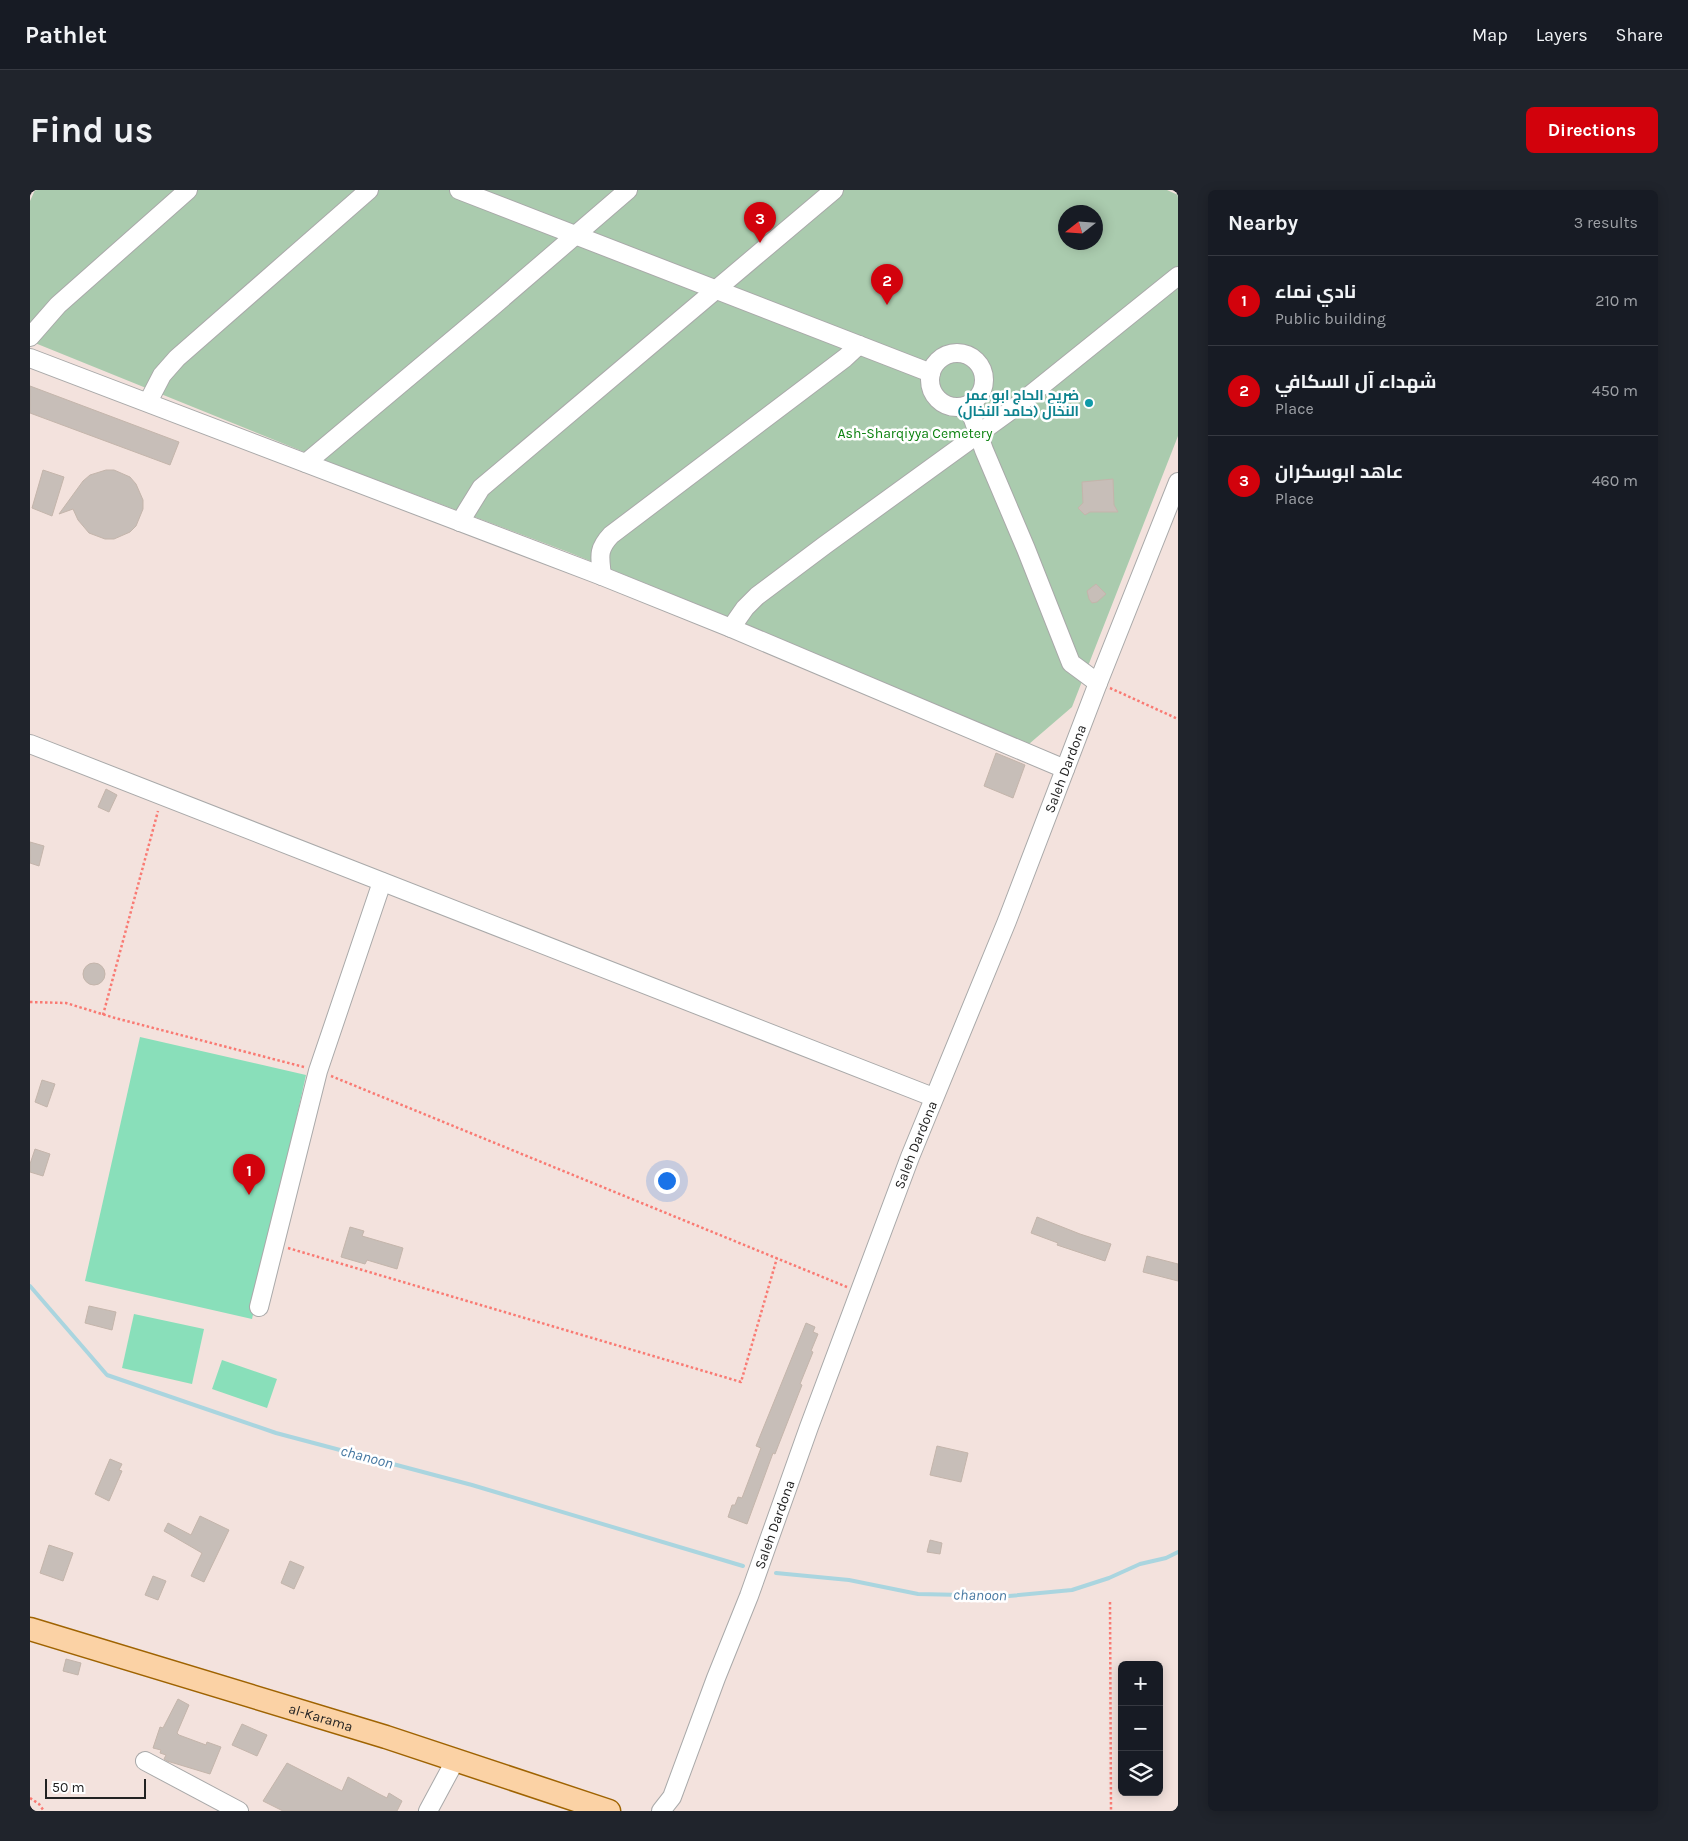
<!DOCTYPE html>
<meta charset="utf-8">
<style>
body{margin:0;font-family:Karla,Cairo,sans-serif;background:#20242c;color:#f1f3f6}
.controls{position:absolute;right:15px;bottom:15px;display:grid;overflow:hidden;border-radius:8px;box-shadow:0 2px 12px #0003}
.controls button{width:45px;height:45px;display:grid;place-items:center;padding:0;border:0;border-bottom:1px solid #363941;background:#171b24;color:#f1f3f6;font:25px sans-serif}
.compass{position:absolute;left:1028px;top:15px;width:45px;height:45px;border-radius:50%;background:#171b24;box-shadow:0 2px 12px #0003;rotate:253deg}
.scale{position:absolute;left:15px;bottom:12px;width:101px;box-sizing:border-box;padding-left:5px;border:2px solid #222;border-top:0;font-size:14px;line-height:18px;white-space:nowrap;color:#222;-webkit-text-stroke:4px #fff;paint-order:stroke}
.you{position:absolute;left:636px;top:990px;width:18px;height:18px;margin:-12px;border:4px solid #fff;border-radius:50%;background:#1a73e8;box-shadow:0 0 0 8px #1a73e833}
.badge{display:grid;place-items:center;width:32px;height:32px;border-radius:50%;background:#d2020c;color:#fff;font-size:16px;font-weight:700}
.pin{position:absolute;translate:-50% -41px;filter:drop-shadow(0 1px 2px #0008)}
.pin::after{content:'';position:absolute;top:26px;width:18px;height:15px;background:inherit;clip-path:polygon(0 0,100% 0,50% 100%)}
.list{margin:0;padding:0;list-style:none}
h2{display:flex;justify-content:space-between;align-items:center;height:65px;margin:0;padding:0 20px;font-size:21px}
h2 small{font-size:16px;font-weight:400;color:#9ea1a6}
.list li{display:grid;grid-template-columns:32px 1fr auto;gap:15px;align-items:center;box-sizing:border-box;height:90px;padding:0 20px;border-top:1px solid #363941}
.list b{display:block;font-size:19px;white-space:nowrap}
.list p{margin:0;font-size:16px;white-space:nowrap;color:#9ea1a6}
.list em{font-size:16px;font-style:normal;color:#9ea1a6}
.icon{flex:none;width:28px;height:28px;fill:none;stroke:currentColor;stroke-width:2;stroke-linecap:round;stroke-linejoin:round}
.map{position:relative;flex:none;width:1148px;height:1621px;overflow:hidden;border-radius:8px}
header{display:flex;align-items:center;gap:30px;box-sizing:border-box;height:70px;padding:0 25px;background:#171b24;border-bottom:1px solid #363941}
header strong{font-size:24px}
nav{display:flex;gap:28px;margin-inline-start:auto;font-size:18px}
.intro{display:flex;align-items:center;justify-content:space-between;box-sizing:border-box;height:120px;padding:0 30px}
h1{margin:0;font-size:35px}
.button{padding:12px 22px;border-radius:8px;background:#d2020c;color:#fff;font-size:18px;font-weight:700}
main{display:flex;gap:30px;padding:0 30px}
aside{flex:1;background:#171b24;border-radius:8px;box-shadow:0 2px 12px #0003}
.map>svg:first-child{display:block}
</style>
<header>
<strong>Pathlet</strong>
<nav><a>Map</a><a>Layers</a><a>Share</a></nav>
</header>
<div class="intro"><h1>Find us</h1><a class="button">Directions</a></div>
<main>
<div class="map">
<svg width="1148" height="1621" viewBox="0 0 1148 1621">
<rect width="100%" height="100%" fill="#f2eee9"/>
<path fill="#f3e2dd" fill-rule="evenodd" d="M 0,0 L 1148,0 L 1148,1621 L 0,1621 ZM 1036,22 L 1066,22 L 1066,52 L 1036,52 ZM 1092,1475 L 1129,1475 L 1129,1602 L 1092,1602 Z"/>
<path fill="#aacbae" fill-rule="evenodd" d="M 5,0 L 1137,0 L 1148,5 L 1148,246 L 1042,517 L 999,554 L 691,424 L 538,362 L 304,274 L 0,151 L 0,11 ZM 1036,22 L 1066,22 L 1066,52 L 1036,52 Z"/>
<g fill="#89dfba">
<polygon points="110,847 276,885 222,1129 55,1091"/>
<polygon points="104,1124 174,1139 162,1194 92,1178"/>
<polygon points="192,1170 247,1189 237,1218 182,1199"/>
</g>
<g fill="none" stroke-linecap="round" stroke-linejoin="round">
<g stroke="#aad5df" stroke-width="4">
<polyline points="0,1096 77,1185 246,1243 442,1295 713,1376"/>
<polyline points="746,1383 819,1390 888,1404 979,1406 1042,1400 1079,1388 1110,1374 1136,1368 1148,1362"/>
</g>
</g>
<g fill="#c7beb8" stroke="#c4b5ab">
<polygon points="0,196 149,252 140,275 0,223"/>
<polygon points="13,280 34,287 22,326 2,318"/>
<polygon points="76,280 84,280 100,287 106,294 113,310 113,319 106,336 100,342 84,349 75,349 59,343 48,330 43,319 29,324 53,291 60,285"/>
<polygon points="1083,289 1084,315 1088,322 1060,322 1055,325 1048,318 1053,313 1052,292"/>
<polygon points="1066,394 1076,404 1067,412 1062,413 1059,409 1057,401"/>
<polygon points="966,563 995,575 983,608 954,596"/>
<polygon points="76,599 87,605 79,622 68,617"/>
<polygon points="0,652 14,656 9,676 0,673"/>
<circle cx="64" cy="784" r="11"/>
<polygon points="12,890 25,894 17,917 5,912"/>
<polygon points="5,959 20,964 13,986 0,982 0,974"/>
<polygon points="1007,1027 1050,1044 1081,1054 1075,1071 1027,1055 1028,1053 1001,1043"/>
<polygon points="320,1037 334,1041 332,1046 373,1058 367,1079 337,1070 335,1074 311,1067"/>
<polygon points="1117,1066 1148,1074 1148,1091 1113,1082"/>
<polygon points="59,1116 86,1122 82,1140 55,1133"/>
<polygon points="776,1133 785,1137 783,1142 788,1144 781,1161 783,1162 770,1194 772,1195 745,1264 743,1263 717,1334 698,1327 702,1315 705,1315 708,1307 712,1308 731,1258 726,1256"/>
<polygon points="907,1256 938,1263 931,1292 900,1285"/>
<polygon points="80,1269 92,1274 89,1280 92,1281 79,1311 65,1304"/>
<polygon points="170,1326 199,1340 174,1392 161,1386 172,1363 134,1341 138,1333 161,1345"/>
<polygon points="900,1350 912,1353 910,1364 897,1362"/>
<polygon points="19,1355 43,1363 33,1391 10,1383"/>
<polygon points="260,1371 274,1377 264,1399 251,1393"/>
<polygon points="123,1386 136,1391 128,1410 115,1405"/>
<polygon points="36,1469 51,1473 48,1485 33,1481"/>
<polygon points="148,1509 159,1515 147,1543 149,1545 176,1555 177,1552 191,1557 180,1584 137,1571 134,1569 136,1565 130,1563 131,1560 123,1558 130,1537 133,1538"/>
<polygon points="212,1534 237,1545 227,1566 202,1555"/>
<polygon points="257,1573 312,1601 318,1587 349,1604 357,1608 359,1603 372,1611 367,1621 253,1621 233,1611"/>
</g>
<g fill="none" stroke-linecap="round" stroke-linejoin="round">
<defs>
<g id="minor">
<polyline points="429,0 901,183"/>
<polyline points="0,147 28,115 158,0"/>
<circle cx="927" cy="190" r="27"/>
<polyline points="0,168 572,386 701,438 1035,579"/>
<polyline points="118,212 132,185 147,168 339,0"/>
<polyline points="938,215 954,260 996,359 1041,473 1068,493"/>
<polyline points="276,273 462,117 598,0"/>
<polyline points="430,332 451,298 804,0"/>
<path d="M 572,386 C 570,367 567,360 581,345 L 815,168 L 829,155"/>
<polyline points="701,438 715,418 727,406 795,355 984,218 1148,86"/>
<polyline points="0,554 903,907"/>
<polyline points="229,1117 288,881 352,692"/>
<polyline points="115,1571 209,1621"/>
<polyline points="398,1621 426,1569"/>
<path id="s1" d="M 631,1621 L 642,1607 L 686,1488 L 719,1406 L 779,1237 L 880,967 L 977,731 L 1068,493 L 1148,292"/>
</g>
<g id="major">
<path id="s2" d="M 0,1439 L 356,1547 L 579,1621"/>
</g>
</defs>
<use href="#minor" stroke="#a9a9a9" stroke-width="20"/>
<use href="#major" stroke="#9f6301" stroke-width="25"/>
<g stroke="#f97a73" stroke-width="2.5" stroke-dasharray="2.5 2.5" stroke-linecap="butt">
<polyline points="1080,498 1148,529"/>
<polyline points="0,812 36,813 85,828 274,877"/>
<polyline points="73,825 128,621"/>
<polyline points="301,886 817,1097"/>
<polyline points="258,1058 711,1192 747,1068"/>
<polyline points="1080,1412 1081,1621"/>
<polyline points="0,1608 9,1614 14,1621"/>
</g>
<use href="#minor" stroke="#fff" stroke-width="18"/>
<use href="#major" stroke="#fbd2a5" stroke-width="22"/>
</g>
<circle fill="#0f9aa8" stroke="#fff" stroke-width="2" cx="1059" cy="213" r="5"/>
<g text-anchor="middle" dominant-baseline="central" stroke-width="5" stroke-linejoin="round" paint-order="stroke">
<g font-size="14" font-weight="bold" fill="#0d838f" stroke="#fff" text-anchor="end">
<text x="1049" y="205">ضريح الحاج ابو عمر<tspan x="1049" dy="16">النخال (حامد النخال)</tspan></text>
</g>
<g font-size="14" fill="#0d8311" stroke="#fff">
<text x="885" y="243">Ash-Sharqiyya Cemetery</text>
</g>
<g font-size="14" fill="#222" stroke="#fff">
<text stroke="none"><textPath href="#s1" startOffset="1119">Saleh Dardona</textPath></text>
<text stroke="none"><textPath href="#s1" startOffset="714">Saleh Dardona</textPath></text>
<text stroke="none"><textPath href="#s1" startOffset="309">Saleh Dardona</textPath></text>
<text stroke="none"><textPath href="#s2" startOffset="304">al-Karama</textPath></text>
</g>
<g font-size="15" font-style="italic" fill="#4879a2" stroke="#fff">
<text transform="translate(337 1267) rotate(15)">chanoon</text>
<text transform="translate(950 1405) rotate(1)">chanoon</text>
</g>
</g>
</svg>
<div class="controls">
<button>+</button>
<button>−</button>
<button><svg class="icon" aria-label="layers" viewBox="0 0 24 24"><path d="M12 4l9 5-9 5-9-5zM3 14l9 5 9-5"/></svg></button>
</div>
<svg class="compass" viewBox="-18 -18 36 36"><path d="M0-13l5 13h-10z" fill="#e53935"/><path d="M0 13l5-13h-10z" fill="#9ea1a6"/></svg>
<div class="scale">50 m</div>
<div class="you"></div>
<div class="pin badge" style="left:219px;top:1005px">1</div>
<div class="pin badge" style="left:857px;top:115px">2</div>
<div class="pin badge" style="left:730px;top:53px">3</div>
</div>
<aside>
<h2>Nearby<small>3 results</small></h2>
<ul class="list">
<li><span class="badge">1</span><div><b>نادي نماء</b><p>Public building</p></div><em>210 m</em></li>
<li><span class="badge">2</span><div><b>شهداء آل السكافي</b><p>Place</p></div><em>450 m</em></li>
<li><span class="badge">3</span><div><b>عاهد ابوسكران</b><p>Place</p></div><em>460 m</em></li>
</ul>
</aside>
</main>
